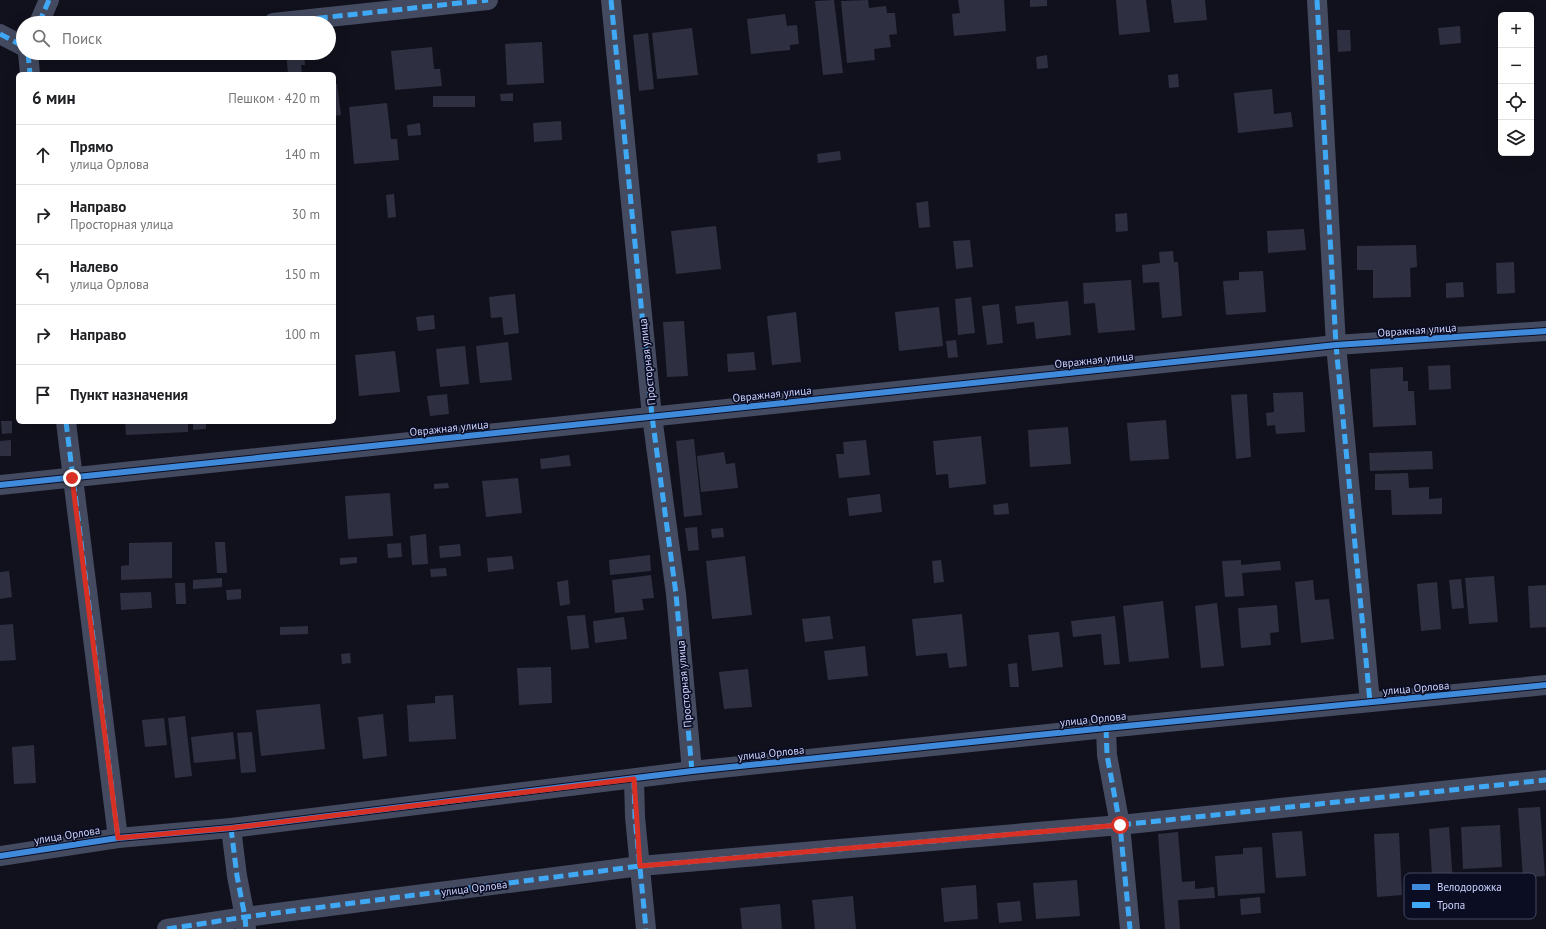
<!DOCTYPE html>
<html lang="ru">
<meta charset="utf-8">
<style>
body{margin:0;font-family:"PT Sans",sans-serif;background:#f2f2f2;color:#202124}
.controls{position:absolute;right:12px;top:12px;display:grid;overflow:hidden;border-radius:6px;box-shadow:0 4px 16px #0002}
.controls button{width:36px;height:36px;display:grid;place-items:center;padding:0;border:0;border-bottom:1px solid #e0e0e0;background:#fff;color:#202124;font:20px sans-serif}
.stop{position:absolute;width:12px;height:12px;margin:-9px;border:3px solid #d93025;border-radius:50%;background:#fff}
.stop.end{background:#d93025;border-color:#fff;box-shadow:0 1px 4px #0008}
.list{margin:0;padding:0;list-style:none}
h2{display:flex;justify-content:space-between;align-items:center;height:52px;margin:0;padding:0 16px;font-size:17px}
h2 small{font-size:13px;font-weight:400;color:#757577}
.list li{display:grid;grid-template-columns:26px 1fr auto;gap:12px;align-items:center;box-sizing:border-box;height:60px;padding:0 16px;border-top:1px solid #e0e0e0}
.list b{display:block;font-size:15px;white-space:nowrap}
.list p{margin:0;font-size:13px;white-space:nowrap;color:#757577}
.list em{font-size:13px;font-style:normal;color:#757577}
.icon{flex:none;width:22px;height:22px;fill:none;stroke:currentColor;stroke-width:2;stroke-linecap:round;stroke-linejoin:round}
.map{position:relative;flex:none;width:1546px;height:929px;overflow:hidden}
.search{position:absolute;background:#fff;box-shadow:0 4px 16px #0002;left:16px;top:16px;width:320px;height:44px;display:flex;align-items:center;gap:10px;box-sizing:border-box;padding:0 14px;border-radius:22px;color:#757577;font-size:15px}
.panel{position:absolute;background:#fff;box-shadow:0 4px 16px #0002;left:16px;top:72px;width:320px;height:352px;border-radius:6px}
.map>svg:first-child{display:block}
</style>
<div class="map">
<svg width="1546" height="929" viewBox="0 0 1546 929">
<rect width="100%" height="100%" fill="#11111d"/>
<g fill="#2e2f40">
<polygon points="834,0 843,73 823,75 815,1"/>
<polygon points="868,0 869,8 886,6 887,13 895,13 897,34 889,35 891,47 874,49 875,60 847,63 841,1"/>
<polygon points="958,0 1004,0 1006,31 954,36 952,14 960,13"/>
<polygon points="1030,0 1047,0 1047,6 1030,7"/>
<polygon points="1116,0 1146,0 1150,32 1119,35"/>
<polygon points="1171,0 1205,0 1207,20 1174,23"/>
<polygon points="785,14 787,26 797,25 799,44 790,45 790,50 751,54 747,19"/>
<polygon points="1460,26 1461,43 1440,45 1438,28"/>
<polygon points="692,28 698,75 657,79 652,33"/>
<polygon points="1337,30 1350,30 1351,51 1338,52"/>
<polygon points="648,33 654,89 639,91 633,35"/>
<polygon points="542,42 544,83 507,85 505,44"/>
<polygon points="432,47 434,69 440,69 442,86 395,90 391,51"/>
<polygon points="286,53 304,53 305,65 301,65 302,74 288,74"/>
<polygon points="1047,55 1048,68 1037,69 1036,57"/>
<polygon points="1178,74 1179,87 1169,88 1168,75"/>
<polygon points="334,84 337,84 341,115 334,116"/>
<polygon points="1272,89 1274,114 1291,112 1293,127 1238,133 1234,93"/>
<polygon points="513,93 513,101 501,101 500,94"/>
<rect x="433" y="96" width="42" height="11"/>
<polygon points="387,103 391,139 397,139 399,160 354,164 349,107"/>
<polygon points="561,121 562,140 534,142 533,123"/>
<polygon points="420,123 421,135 408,136 407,125"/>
<polygon points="840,151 841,160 818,163 817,154"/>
<polygon points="394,194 396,217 388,218 386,195"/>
<polygon points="928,201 930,227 919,228 916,203"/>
<polygon points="1127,213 1128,231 1116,232 1115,214"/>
<polygon points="716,226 721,269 676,274 671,231"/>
<polygon points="1304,229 1306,250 1268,253 1267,231"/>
<polygon points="970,240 973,267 956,269 953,241"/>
<polygon points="1416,245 1417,267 1410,268 1411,297 1373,298 1373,270 1357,270 1357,246"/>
<polygon points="1173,251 1174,262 1178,262 1182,316 1162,318 1159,282 1143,283 1142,265 1160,263 1159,252"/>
<polygon points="1514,262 1515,293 1497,294 1496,263"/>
<polygon points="1263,271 1266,312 1226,315 1223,281 1239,280 1239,272"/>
<polygon points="1131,280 1135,330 1098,333 1095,303 1084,304 1083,283"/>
<polygon points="1463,282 1464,297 1446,298 1446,283"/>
<polygon points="515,294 519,333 504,335 502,317 491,318 489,297"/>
<polygon points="971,297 975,333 958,335 955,299"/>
<polygon points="1068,301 1071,335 1036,339 1034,322 1017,324 1015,306"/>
<polygon points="999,304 1003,343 987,345 982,306"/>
<polygon points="939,307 943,346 899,351 895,312"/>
<polygon points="796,312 801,362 772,365 767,316"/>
<polygon points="434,315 435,329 418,331 416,317"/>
<polygon points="684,321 688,376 667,377 663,322"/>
<polygon points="956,340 958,357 948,358 946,341"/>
<polygon points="508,342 512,380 480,383 476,346"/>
<polygon points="465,346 469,384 440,387 436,349"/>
<polygon points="395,351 400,392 359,396 355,355"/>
<polygon points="754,352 756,370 728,372 727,354"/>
<polygon points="1450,365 1451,389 1429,390 1428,366"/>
<polygon points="1403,367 1403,381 1408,381 1408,391 1414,391 1416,425 1373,427 1370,369"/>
<polygon points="1303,392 1305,432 1276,434 1275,425 1267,426 1266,413 1274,412 1273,393"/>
<polygon points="447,394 449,414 430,416 427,396"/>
<polygon points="1247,394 1251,457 1236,459 1231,395"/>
<polygon points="1166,420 1169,459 1130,461 1127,423"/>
<polygon points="1,421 12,421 12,433 2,434"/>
<polygon points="125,422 188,422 188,432 126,435"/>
<polygon points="193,422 206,422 206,429 193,430"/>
<polygon points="1068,427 1071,464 1030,467 1028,430"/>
<polygon points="981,436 986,484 949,488 948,474 936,475 933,441"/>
<polygon points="694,439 702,515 684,517 676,441"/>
<polygon points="11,440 11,456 0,456 0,441"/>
<polygon points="866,440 870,475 839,478 836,454 844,454 843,442"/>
<polygon points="1432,451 1433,469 1370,471 1369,453"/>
<polygon points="724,452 726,464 735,463 738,488 701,492 697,456"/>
<polygon points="569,455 571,466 541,469 540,459"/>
<polygon points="1408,473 1409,488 1429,487 1429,499 1442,498 1442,514 1392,515 1391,490 1375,490 1375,474"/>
<polygon points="518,478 522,513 486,517 482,481"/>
<polygon points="448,483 449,488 434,489 434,484"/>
<polygon points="390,493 393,536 348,539 345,496"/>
<polygon points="880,494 882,512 849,516 847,498"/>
<polygon points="1008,503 1009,514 994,515 993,505"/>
<polygon points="697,527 699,550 688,551 685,528"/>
<polygon points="723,528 724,537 712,538 711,529"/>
<polygon points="426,534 428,564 412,565 410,536"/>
<polygon points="172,542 172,578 121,580 121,566 129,565 129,543"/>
<polygon points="215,542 225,542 227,573 217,573"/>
<polygon points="401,543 402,557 388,558 387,544"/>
<polygon points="460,544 461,556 440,558 439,546"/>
<polygon points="650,555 651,571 610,575 609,560"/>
<polygon points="512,556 514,569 488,572 487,558"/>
<polygon points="745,556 752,615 712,619 706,561"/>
<polygon points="357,557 357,563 340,565 340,558"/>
<polygon points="941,560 944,582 934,583 932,561"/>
<polygon points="1241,560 1241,565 1280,561 1281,570 1242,573 1244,596 1225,597 1222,561"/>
<polygon points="446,568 447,576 431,577 430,569"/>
<polygon points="9,571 12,597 0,599 0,572"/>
<polygon points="651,575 654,598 642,599 644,610 615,613 612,580"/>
<polygon points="1494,576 1498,622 1469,624 1465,578"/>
<polygon points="222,578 222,587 193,589 193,580"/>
<polygon points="1461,579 1464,608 1452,609 1449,580"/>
<polygon points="568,580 570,604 560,606 557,582"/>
<polygon points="1313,580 1315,600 1329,599 1334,639 1301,643 1295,582"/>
<polygon points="1437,582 1441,629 1421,631 1417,584"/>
<polygon points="175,583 185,583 186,604 176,604"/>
<polygon points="1546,585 1546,627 1530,628 1528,586"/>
<polygon points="241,589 241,599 227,600 226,590"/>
<polygon points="151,592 152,608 121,610 120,593"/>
<polygon points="1163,601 1169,658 1129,662 1123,606"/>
<polygon points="1217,603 1224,666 1201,668 1195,606"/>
<polygon points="1277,605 1279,632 1270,633 1271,645 1241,648 1238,608"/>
<polygon points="962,614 967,666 949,668 947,653 916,656 912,619"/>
<polygon points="585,615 589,648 571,650 567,616"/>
<polygon points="830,616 833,639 805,642 802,619"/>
<polygon points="1115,616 1120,664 1104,665 1101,634 1073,637 1071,621"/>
<polygon points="624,617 627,639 595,643 593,621"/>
<polygon points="13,624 16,660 0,661 0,625"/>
<polygon points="308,626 308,634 280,635 280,627"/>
<polygon points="1059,632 1063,667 1032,671 1028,635"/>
<polygon points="865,646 868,676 828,680 824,651"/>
<polygon points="350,653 351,663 342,664 341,654"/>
<polygon points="1017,663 1019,687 1010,687 1008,664"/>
<polygon points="551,667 552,703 519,705 517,668"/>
<polygon points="748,669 752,707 724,709 719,672"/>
<polygon points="453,695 456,739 409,742 407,705 435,703 435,696"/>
<polygon points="320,704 325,749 261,756 256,710"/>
<polygon points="383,714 387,756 363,759 358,717"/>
<polygon points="185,716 192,776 175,778 168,718"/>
<polygon points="164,718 167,745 145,747 142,720"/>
<polygon points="233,732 236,759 194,763 191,737"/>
<polygon points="252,732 256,772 241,773 237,733"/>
<polygon points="34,745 36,783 14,784 12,747"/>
<polygon points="1540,807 1545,876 1523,878 1518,808"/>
<polygon points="1500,825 1502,867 1463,869 1461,827"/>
<polygon points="1449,827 1454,897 1425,899 1424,876 1432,876 1429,829"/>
<polygon points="1302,831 1306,876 1276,878 1272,833"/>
<polygon points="1178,832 1182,882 1195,881 1195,889 1214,887 1215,898 1178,900 1180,929 1165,929 1158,834"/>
<polygon points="1399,833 1402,895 1377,897 1374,834"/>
<polygon points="1262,847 1265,893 1218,896 1215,856 1243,854 1243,848"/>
<polygon points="1077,880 1080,916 1036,919 1033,883"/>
<polygon points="976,885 978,919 944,922 941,888"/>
<polygon points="853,896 856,929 815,929 812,900"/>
<polygon points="1260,897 1261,913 1241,915 1240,899"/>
<polygon points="1020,901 1022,921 999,923 997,903"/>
<polygon points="780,904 782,929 742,929 740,908"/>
</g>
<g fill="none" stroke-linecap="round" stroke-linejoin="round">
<g stroke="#444a5f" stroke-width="20">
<polyline points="611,0 652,416 676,594 692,771"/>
<polyline points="1317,0 1336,345 1370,702"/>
<polyline points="39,23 49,0"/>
<polyline points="273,23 488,0"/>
<polyline points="0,34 23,46"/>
<polyline points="28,53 30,74"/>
<polyline points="66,422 118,838"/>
<polyline points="0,485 1336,345 1546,331"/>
<polyline points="1106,728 1107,755 1120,825 1130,929"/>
<polyline points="634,779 635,817 646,929"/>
<polyline points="231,828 237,876 245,917 246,929"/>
<polyline points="0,856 118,838 231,828 692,771 1106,728 1546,685"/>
<polyline points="167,929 245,917 640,866 1120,825 1546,780"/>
</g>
<g stroke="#3fa9f5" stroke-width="5" stroke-dasharray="10 5" stroke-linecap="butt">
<polyline points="611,0 652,416 676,594 692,771"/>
<polyline points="1317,0 1336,345 1370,702"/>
<polyline points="39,23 49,0"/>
<polyline points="273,23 488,0"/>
<polyline points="0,34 23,46"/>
<polyline points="28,53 30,74"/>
<polyline points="66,422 118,838"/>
<polyline points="1106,728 1107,755 1120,825 1130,929"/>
<polyline points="634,779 635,817 646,929"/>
<polyline points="231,828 237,876 245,917 246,929"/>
<polyline points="167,929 245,917 640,866 1120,825 1546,780"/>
</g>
<defs>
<g id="cycleway">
<polyline points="0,485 1336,345 1546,331"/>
<polyline points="0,856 118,838 231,828 692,771 1106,728 1546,685"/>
</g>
</defs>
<use href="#cycleway" stroke="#0b0d23" stroke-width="8"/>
<use href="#cycleway" stroke="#408adc" stroke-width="6"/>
</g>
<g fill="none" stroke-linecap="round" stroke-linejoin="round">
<polyline stroke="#d93025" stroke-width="5" points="72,478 118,838 231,828 634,779 640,866 1120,825"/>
</g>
<g text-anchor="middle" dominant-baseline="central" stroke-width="3.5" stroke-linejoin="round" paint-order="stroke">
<g font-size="11" fill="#cdd4ff" stroke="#0b0d23">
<text transform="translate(1417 330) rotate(-4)">Овражная улица</text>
<text transform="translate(1094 360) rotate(-6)">Овражная улица</text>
<text transform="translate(647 362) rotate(-96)">Просторная улица</text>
<text transform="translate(772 394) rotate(-6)">Овражная улица</text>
<text transform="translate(449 428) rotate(-6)">Овражная улица</text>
<text transform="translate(684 684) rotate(-95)">Просторная улица</text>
<text transform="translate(1416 688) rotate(-5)">улица Орлова</text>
<text transform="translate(1093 719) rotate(-6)">улица Орлова</text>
<text transform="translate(771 753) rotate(-6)">улица Орлова</text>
<text transform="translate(67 835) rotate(-9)">улица Орлова</text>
<text transform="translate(474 888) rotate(-7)">улица Орлова</text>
</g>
</g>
<rect x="1404" y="873" width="132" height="46" rx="6" fill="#0b0d23" stroke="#454965" stroke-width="1"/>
<rect x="1412" y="884" width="18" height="6" fill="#408adc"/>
<rect x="1412" y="902" width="18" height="6" fill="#3fa9f5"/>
<g font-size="11" fill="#cdd4ff">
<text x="1437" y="891">Велодорожка</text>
<text x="1437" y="909">Тропа</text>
</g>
</svg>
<div class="controls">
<button>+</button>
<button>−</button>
<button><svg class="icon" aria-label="locate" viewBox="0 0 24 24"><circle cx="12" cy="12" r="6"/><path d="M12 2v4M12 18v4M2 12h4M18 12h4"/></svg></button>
<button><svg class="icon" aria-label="layers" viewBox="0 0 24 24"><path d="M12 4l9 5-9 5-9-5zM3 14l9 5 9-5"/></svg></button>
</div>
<div class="stop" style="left:1120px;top:825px"></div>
<div class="stop end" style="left:72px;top:478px"></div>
<div class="search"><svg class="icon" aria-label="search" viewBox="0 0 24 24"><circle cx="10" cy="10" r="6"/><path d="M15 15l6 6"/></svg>Поиск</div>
<section class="panel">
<h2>6 мин<small>Пешком · 420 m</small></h2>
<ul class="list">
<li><svg class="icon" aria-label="ahead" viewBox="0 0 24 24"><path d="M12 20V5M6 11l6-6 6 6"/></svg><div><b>Прямо</b><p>улица Орлова</p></div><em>140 m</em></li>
<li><svg class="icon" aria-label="right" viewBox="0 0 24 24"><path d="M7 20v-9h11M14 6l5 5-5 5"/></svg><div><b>Направо</b><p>Просторная улица</p></div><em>30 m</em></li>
<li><svg class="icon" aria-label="left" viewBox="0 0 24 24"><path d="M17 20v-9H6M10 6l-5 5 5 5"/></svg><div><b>Налево</b><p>улица Орлова</p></div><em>150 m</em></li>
<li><svg class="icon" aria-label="right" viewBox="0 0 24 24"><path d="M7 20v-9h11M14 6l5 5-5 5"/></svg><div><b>Направо</b></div><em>100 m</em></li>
<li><svg class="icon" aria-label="arrive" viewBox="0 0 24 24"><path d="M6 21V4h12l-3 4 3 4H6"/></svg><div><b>Пункт назначения</b></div></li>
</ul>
</section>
</div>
